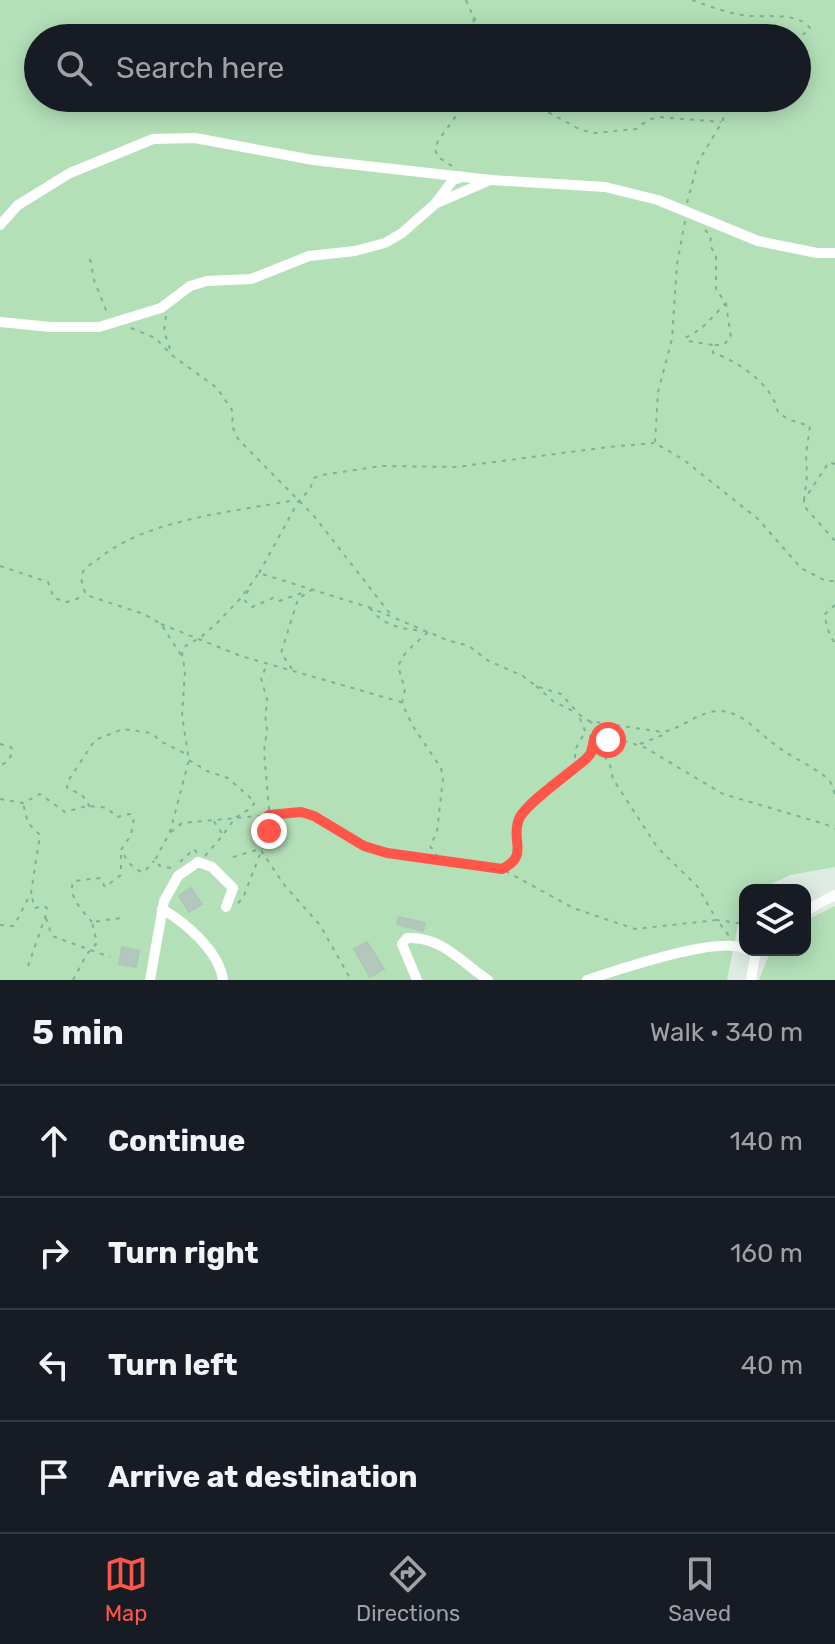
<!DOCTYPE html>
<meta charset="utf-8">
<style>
body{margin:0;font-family:Rubik,sans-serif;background:#20242c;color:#f1f3f6}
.controls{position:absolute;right:24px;bottom:24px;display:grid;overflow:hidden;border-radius:16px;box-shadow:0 4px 20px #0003}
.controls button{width:72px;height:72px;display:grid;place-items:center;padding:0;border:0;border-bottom:2px solid #363941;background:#171b24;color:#f1f3f6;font:40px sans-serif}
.stop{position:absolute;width:24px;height:24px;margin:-18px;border:6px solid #ff5649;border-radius:50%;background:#fff}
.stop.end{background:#ff5649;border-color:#fff;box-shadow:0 2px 8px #0008}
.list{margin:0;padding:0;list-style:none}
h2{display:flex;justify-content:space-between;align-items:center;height:104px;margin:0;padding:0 32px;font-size:34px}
h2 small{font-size:26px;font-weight:400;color:#9ea1a6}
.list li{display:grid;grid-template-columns:52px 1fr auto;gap:24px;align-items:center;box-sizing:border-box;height:112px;padding:0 32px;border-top:2px solid #363941}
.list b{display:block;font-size:30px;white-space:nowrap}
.list em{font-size:26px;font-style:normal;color:#9ea1a6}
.icon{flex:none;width:44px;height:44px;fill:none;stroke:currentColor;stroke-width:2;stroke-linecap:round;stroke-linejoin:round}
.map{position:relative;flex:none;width:835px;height:980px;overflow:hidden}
.search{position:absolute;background:#171b24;box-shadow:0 4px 20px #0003;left:24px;right:24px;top:24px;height:88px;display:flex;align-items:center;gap:20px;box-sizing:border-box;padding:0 28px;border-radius:44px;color:#9ea1a6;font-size:30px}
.sheet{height:552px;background:#171b24}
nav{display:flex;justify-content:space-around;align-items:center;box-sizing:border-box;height:112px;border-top:2px solid #363941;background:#171b24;font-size:22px;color:#9ea1a6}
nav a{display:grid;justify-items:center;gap:4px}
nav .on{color:#ff5649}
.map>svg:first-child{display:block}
</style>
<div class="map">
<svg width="835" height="980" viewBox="0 0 835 980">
<rect width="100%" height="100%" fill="#deece3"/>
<g fill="#b4e0b8" fill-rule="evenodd">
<path d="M 0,0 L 835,0 L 835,867 L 790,875 L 759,890 L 745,890 L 727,980 L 0,980 ZM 38,38 L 797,38 L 797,98 L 38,98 Z"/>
<polygon points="835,906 835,980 759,980 771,950 805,950 805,921"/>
</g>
<g fill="#b3c7bc" stroke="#b0c6b9" stroke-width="2">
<polygon points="191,888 202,904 189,912 179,896"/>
<polygon points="399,917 425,923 423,931 397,924"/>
<polygon points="367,942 384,969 370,977 354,949"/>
<polygon points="122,947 139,951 136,967 119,964"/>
</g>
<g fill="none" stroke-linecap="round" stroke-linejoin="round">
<g stroke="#7bb398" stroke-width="2" stroke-dasharray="4 6" stroke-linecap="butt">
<polyline points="466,0 473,16 476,38"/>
<path d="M 692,0 C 708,6 725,12 742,15 C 763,19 795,10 810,28 L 808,32 L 794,38"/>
<polyline points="474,17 483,38"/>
<polyline points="522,98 581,130 595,133 636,129 648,120 659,117 721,122"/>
<polyline points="452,166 438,157 435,149 438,141 469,98"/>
<polyline points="687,203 698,162 722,122 731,98"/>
<polyline points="685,221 677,264 672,339 658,392 655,443 684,460 758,519 801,568 826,581 835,581"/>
<path d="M 705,230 L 711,236 L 710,245 L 716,256 L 716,290 L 726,303 L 701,329 L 685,338 L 688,341 L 713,345 L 713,353 C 739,361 774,386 778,413 L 790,420 L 810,426 L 806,455 L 807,476 L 804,500"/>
<polyline points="90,259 94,280 108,315"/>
<polyline points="166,316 164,331 171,352"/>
<polyline points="131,328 155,338 173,356 217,388 232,410 233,428 238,439 314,516 391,615"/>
<polyline points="715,345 723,345 731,338 726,304"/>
<polyline points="835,464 829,462 804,500 804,506 835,541"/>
<polyline points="0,566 48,582 54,598 67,602 85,596"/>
<polyline points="259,573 298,502 310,489 314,478 322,475 381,466 456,467 608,447 654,443"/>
<polyline points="248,590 245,601 252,607 273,598 279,601 305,592"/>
<polyline points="835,605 824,615 830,636 835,643"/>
<path d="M 370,608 C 383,626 402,629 424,631"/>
<polyline points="161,624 241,656 401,702 414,728 441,768 443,778 437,832 430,846 439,858"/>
<path d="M 181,655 L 161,624 L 144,614 L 86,595 C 84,589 79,578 83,572 C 85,567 93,563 97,560 C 145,519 234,512 295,500"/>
<polyline points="292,669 281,653 298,599 313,589"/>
<polyline points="536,686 553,701 577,713"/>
<polyline points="402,703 405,689 398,666 406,652 428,632"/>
<path d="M 580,718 C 585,739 597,741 617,739"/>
<polyline points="589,721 618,739 644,747 723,794 825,824 835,829"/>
<polyline points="594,739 610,765 613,779 657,847 697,886 717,920 745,924"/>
<polyline points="0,744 11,747 13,752 8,761 0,766"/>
<polyline points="640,744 668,733"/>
<polyline points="189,760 207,771 228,778 255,802 251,808 235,818 223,835"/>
<polyline points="575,768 575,750 584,734"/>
<path d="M 0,799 L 23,803 L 40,794 L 65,812 L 87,806 L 101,807 L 107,808 L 117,817 L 130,814 L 134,818 L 131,835 L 121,850 C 126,859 133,871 144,872 L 154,861"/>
<polyline points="90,807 82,795 67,788 68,781 95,740 123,729 151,733 162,742 188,755"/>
<polyline points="171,832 182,823 301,812 314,816 364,846 387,853 502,869 573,908 635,929 717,920 729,936"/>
<polyline points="205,856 223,835 213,820"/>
<polyline points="233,857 260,849 285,886 320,925 351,980"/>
<polyline points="180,862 194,849 197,853"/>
<path d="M 171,868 L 160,866 L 155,860 L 170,832 L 189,760 L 182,716 L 185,671 L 182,654 L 184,647 L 201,637 L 217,623 L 240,599 L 259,573 L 371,608 L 447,640 L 469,646 L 487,660 L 523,676 L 536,686 L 561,694 L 580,715 L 589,721 L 662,732 C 683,729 699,710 721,711 C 742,712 758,732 774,744 C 790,757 811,765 827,778 C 832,783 833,788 835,795"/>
<path d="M 502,869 C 530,855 510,840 519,819 C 526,803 571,772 586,759 L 591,753 L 594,741"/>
<polyline points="238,903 243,898 269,831 270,819 264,752 267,730 265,713 268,703 261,678 267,665"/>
<polyline points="46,918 52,936 110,957"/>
<path d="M 92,922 C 83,911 66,895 74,881 L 100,878 L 105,887 L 121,875 L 121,852"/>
<polyline points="0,925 13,926 16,922 31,893 40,835 28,823 23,803"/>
<polyline points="28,966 47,912 47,908 43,906 35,908 31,894"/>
<polyline points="73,980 87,954 97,943 92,922 121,918"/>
</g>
<g stroke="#fff" stroke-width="10">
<polyline points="437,203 488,181"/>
<polyline points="0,225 18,205 70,173 153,139 195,138 313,160 491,180 605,187 658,200 758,241 817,253 835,253"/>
<polyline points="0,322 51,327 99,327 161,308 190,286 207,281 251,279 309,256 355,251 385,243 402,233 435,204 453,180 463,177"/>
<path d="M 162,909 C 186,923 219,951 223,980"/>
<polyline points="805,911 835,895"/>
<polyline points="150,980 164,901 178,876 198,862 212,867 233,888 226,907"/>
<path d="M 417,980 L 402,944 L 407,938 C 442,936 462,963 488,980"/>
<path d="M 587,980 C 617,970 720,935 745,949"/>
<polyline points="751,980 756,950"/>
</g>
</g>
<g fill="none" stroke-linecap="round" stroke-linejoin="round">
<path stroke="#ff5649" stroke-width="10" d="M 269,831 L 269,815 L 301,812 L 314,816 L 364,846 L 387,853 L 502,869 C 530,855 510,841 519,819 C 525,804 571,772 586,759 L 591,753 L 594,739 L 608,740"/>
</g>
</svg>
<div class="controls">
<button><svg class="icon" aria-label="layers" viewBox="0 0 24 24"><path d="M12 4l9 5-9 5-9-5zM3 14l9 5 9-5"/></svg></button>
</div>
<div class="stop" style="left:608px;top:740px"></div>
<div class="stop end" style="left:269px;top:831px"></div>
<div class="search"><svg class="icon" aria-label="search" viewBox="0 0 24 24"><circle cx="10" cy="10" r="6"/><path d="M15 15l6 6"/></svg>Search here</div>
</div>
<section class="sheet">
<h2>5 min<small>Walk · 340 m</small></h2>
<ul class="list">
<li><svg class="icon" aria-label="ahead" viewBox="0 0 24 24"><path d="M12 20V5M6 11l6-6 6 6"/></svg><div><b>Continue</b></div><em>140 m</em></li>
<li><svg class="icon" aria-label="right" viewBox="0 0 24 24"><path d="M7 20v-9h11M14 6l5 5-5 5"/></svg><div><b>Turn right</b></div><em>160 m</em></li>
<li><svg class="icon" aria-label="left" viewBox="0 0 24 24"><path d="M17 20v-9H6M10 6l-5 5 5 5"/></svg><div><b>Turn left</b></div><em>40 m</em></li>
<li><svg class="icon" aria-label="arrive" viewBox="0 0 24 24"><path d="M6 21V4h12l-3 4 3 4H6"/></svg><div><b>Arrive at destination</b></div></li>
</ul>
</section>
<nav>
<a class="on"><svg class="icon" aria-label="map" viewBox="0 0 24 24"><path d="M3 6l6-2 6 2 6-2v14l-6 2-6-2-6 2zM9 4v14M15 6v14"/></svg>Map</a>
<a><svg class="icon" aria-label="directions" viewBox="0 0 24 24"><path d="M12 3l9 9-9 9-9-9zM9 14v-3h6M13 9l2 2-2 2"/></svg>Directions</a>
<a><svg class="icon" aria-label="saved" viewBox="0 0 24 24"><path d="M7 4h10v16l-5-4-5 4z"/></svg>Saved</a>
</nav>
